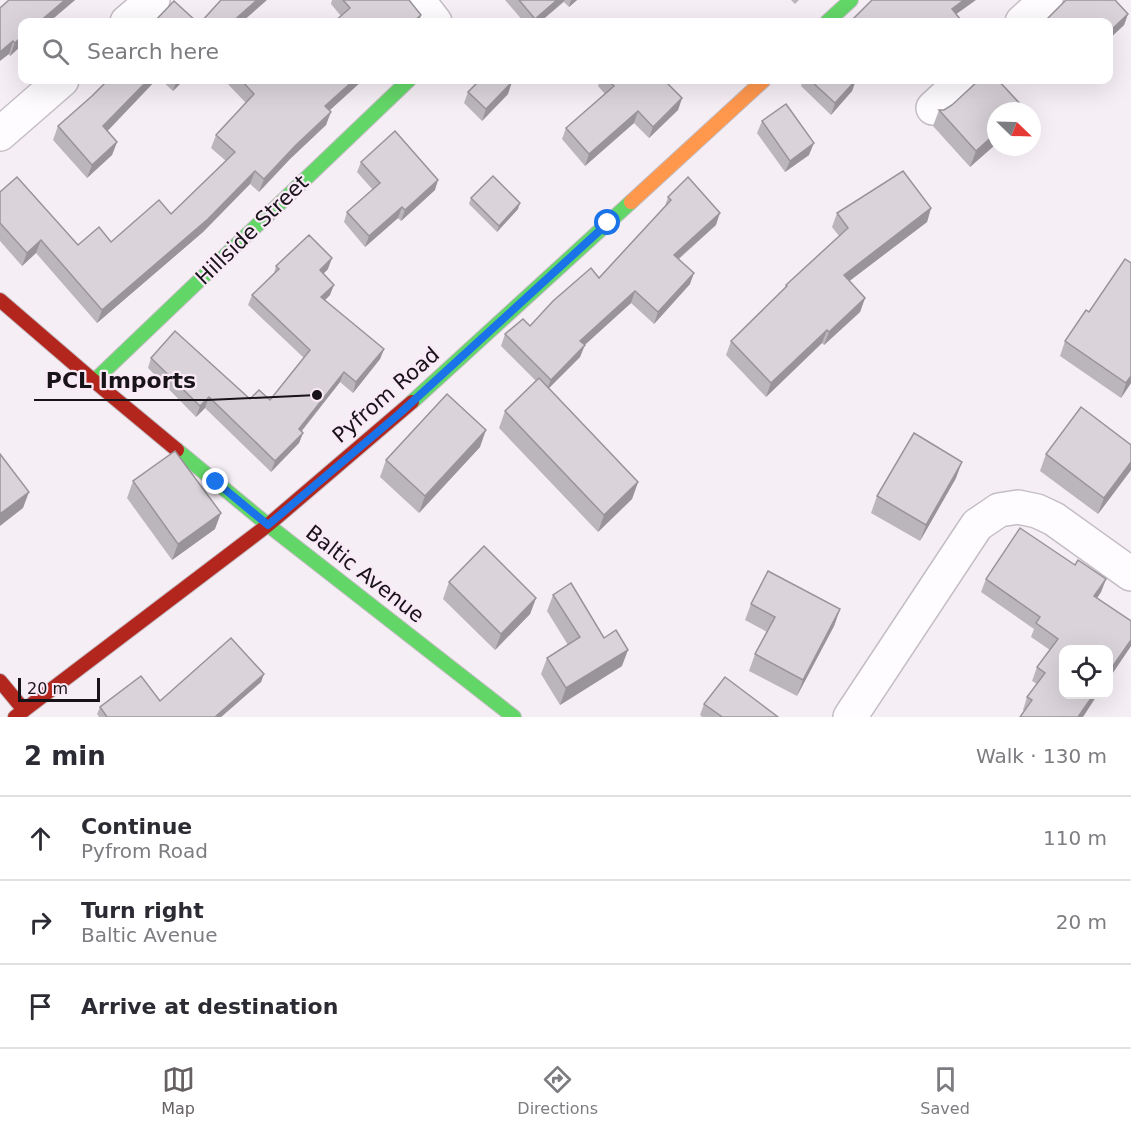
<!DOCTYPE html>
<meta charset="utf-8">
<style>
body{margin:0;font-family:"DejaVu Sans",sans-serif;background:#f2f2f3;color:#2b2b33}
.controls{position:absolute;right:18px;bottom:18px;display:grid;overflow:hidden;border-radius:12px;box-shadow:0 6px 24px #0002}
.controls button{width:54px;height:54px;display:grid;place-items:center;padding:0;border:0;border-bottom:2px solid #e1e1e2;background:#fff;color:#2b2b33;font:30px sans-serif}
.compass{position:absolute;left:987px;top:102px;width:54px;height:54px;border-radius:50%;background:#fff;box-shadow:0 6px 24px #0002;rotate:113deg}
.scale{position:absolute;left:18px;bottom:15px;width:82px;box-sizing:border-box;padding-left:6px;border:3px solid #181318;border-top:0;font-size:16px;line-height:21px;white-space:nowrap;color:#181318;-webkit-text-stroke:4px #faeaf7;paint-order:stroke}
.stop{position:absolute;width:18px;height:18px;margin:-14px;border:4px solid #1a73e8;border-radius:50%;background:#fff}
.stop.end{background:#1a73e8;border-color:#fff;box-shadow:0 2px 6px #0008}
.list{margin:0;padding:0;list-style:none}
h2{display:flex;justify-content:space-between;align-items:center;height:78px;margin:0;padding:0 24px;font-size:26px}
h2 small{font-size:20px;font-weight:400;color:#7c7c81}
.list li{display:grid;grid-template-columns:39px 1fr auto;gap:18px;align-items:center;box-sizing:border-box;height:84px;padding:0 24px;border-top:2px solid #e1e1e2}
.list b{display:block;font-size:22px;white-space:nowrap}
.list p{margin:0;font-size:20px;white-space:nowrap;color:#7c7c81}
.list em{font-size:20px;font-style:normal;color:#7c7c81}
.icon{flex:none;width:33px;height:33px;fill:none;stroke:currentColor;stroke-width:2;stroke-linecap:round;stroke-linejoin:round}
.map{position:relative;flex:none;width:1131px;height:717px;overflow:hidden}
.search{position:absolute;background:#fff;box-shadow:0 6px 24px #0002;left:18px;right:18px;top:18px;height:66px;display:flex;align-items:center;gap:15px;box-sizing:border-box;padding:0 21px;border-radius:12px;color:#7c7c81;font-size:22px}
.sheet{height:330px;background:#fff}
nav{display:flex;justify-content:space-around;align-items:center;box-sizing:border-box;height:84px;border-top:2px solid #e1e1e2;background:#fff;font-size:16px;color:#7c7c81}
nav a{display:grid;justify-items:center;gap:3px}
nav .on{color:#666065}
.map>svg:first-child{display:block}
</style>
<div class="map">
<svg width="1131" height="717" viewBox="0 0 1131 717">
<rect width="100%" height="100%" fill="#f6eef5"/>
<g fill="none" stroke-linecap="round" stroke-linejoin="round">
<defs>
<g id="street">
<polyline points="418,0 435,22"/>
<polyline points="127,22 153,0"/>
<polyline points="1022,22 1046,0"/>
<polyline points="933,108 963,80"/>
<polyline points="0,134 62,80"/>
<polyline points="850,717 977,525 999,510 1018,507 1037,511 1054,519 1131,574"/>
</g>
<g id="fast">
<polyline points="827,22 851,0"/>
<polyline points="94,381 409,80"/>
<polyline points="412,402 631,202"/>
<polyline points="177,450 268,525 514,717"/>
</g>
<polyline id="slow" points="631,202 764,80"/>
<g id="jam">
<polyline points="0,300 94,381 177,450"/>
<polyline points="0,681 24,710"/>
<polyline points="15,717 268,525 412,402"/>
</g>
</defs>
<use href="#street" stroke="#c4bec4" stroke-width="36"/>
<use href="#fast" stroke="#c4bec4" stroke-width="16"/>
<use href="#slow" stroke="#c4bec4" stroke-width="16"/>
<use href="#jam" stroke="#c4bec4" stroke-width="16"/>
<use href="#street" stroke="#fefcfe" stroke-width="33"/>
<use href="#fast" stroke="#63d668" stroke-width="14"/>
<use href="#slow" stroke="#ff974d" stroke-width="14"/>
<use href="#jam" stroke="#b3261e" stroke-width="14"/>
</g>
<g fill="#bbb6bb">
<polygon points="9,0 75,0 49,22 22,22 22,45 10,56 9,54"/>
<polygon points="332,0 409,0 341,16 331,4"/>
<polygon points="505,0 577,0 569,7 564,2 540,22 524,22"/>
<polygon points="791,0 799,0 795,4"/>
<polygon points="1128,14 1124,25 1108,40 1108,22 1046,22 1048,18"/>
<polygon points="108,80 156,80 107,131 117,142 112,155 87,178 53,140 58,126 92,96"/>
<polygon points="161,80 184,80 173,91"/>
<polygon points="224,80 363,80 330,110 326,125 290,159 259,192 250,184 203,232 97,323 36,253 22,266 0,241 0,192 78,245 111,242 171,214 226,161 211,148 216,135 246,103"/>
<polygon points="600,80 664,80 682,98 678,110 649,138 634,123 585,166 562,139 566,128 605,94 598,86"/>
<polygon points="803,80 856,80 852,91 831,115 801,86"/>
<polygon points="468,92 508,94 482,121 464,103"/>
<polygon points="952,105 996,111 996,144 970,167 933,126 939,110 944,110"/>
<polygon points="762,121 809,155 785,172 757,133"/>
<polygon points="361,162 435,190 401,221 398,218 365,247 344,222 347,212 373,190 357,172"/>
<polygon points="668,197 716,225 679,259 690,284 654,324 631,303 584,345 580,357 549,388 638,482 632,499 598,532 499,428 505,411 536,381 501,346 505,334 530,326 599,278 665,206"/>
<polygon points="471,198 518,209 497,232 469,204"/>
<polygon points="931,208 927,222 849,281 865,298 860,312 824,345 822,343 766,397 726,355 731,341 784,289 786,285 839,236 832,227 837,213"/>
<polygon points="1131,263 1131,383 1121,398 1060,356 1065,341"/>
<polygon points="276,266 328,269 323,274 330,295 325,300 384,349 380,359 353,393 340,382 302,431 303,433 299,443 271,472 205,408 196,417 148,368 151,358 250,399 270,400 304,358 248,305 252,295 274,273"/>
<polygon points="1131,445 1131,470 1098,514 1040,471 1046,454"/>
<polygon points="480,447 419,513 380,477 386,460"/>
<polygon points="956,478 920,541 871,513 877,496"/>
<polygon points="133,481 215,529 172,560 127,498"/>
<polygon points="1075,565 1106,579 1101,592 1097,598 1131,621 1131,646 1108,680 1108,650 1064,694 1024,711 1023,710 1027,697 1037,684 1032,681 1037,667 1050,650 1031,637 1034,629 981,592 986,579"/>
<polygon points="449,582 536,598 530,614 495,650 443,599"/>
<polygon points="553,595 622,666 560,705 541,674 547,658 568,645 547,611"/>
<polygon points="751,604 840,609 834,626 797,696 749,671 755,654 767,632 745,620"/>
<polygon points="264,674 261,682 221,717 99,717 97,714 100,707 160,701"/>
<polygon points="704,704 778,717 702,717 700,715"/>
</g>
<g fill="#999499">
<polygon points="65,0 75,0 49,22 39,22"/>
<polygon points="257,0 267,0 242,22 232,22"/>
<polygon points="557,0 565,0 540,22 534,22 535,19"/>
<polygon points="571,0 577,0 569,7"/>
<polygon points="964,0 976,0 948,20 952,9"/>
<polygon points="1128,14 1124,25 1108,40 1108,33"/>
<polygon points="421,15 419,22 413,22"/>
<polygon points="22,36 22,45 10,56 15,43"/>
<polygon points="13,41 9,54 0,61 0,52"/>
<polygon points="148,80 156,80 99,140 103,126"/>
<polygon points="177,80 184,80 173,91"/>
<polygon points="354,80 363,80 320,119 325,106"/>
<polygon points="856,80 852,91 831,115 835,103"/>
<polygon points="512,82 508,94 482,121 486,109"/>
<polygon points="682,98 678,110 649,138 653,127"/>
<polygon points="638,111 634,123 585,166 589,154"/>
<polygon points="331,112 326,125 290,159 259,192 264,179 295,146"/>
<polygon points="996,133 996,144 970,167 976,151"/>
<polygon points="117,142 112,155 87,178 92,165"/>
<polygon points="814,143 809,155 785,172 790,161"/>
<polygon points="255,171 250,184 203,232 97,323 102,310"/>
<polygon points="438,180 435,190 401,221 405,210"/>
<polygon points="520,203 518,209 497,232 499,226"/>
<polygon points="402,207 398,218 365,247 369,236"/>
<polygon points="931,208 927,222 839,289 844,275"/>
<polygon points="720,213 716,225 670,266 674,255"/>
<polygon points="41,240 36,253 22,266 27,253"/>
<polygon points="332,258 328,269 316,281 320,270"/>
<polygon points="694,273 690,284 654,324 658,312"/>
<polygon points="334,285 330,295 317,308 321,297"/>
<polygon points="635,291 631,303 576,353 580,341"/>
<polygon points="865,298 860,312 824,345 829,332"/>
<polygon points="827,330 822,343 766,397 771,383"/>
<polygon points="585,345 580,357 546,391 551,380"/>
<polygon points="384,349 380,359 353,393 356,382"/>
<polygon points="344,372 340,382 295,439 299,429"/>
<polygon points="1131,376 1131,383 1121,398 1126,383"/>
<polygon points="209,397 205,408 196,417 200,406"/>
<polygon points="486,430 480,447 419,513 425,496"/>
<polygon points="303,433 299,443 271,472 275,461"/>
<polygon points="962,462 956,478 920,541 926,525"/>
<polygon points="1131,462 1131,470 1098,514 1104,498"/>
<polygon points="638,482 632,499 598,532 604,515"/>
<polygon points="29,492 23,508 0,526 0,514"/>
<polygon points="221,513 215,529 172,560 178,544"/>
<polygon points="1106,579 1101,592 1089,610 1094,596"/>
<polygon points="536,598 530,614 495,650 501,634"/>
<polygon points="840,609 834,626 797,696 803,680"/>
<polygon points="1131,640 1131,646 1108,680 1108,673"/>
<polygon points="628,650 622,666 560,705 566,688"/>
<polygon points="264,674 261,682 221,717 215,717"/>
<polygon points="1094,694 1098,694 1083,717 1078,717"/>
</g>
<g fill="#dad4da" stroke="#999499" stroke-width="1.5">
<polygon points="9,0 65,0 39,22 22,22 22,36 15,43 13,41 0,52 0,8"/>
<polygon points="221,0 257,0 232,22 201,22"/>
<polygon points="343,0 409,0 421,15 413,22 334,22 350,8"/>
<polygon points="519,0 557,0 535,19"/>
<polygon points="872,0 964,0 952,9 961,20 958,22 908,22 907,21 906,22 850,22"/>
<polygon points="1066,0 1115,0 1128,14 1108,33 1108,22 1052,22 1048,18"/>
<polygon points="174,1 197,22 154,22"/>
<polygon points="108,80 148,80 103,126 117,142 92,165 58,126 92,96"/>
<polygon points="241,80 354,80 325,106 331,112 295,146 264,179 255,171 208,219 102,310 41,240 27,253 0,223 0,192 17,177 78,245 99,227 111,242 159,200 171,214 235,152 216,135 254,94"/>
<polygon points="480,80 509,80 512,82 486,109 468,92"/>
<polygon points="607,80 664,80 682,98 653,127 638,111 589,154 566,128 614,86"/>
<polygon points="810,80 856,80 835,103"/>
<polygon points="979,80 998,80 1024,108 1020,111 996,111 996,133 976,151 939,110 944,110 952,105"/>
<polygon points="786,104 814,143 790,161 762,121"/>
<polygon points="395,131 438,180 405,210 402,207 369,236 347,212 380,183 361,162"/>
<polygon points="903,171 931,208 844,275 865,298 829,332 827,330 771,383 731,341 787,286 786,285 848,228 837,213"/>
<polygon points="493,176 520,203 499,226 471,198"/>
<polygon points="688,177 720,213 674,255 694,273 658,312 635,291 580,341 585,345 551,380 505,334 523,319 530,326 553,301 591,268 599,278 671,200 668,197"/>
<polygon points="309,235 332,258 320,270 334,285 321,297 384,349 356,382 344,372 299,429 303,433 275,461 209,397 200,406 151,358 175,331 250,399 259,390 270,400 310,350 252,295 279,269 276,266"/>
<polygon points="1125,259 1131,263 1131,376 1126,383 1065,341 1086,310 1089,312"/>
<polygon points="539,378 638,482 604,515 505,411"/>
<polygon points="447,394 486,430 425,496 386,460"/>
<polygon points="1081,407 1131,445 1131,462 1104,498 1046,454"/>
<polygon points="914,433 962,462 926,525 877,496"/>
<polygon points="175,451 221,513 178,544 133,481"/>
<polygon points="0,454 29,492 0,514"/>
<polygon points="1020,528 1075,565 1078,560 1106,579 1094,596 1131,621 1131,640 1108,673 1108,650 1064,650 1064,694 1094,694 1078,717 1020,717 1032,700 1027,697 1045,673 1037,667 1058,639 1036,623 1040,617 986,579"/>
<polygon points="484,546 536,598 501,634 449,582"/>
<polygon points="768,571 840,609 803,680 755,654 775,617 751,604"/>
<polygon points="571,583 604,638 616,630 628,650 566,688 547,658 580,637 553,595"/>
<polygon points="231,638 264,674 215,717 107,717 100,707 141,676 160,701"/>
<polygon points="725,677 778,717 720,717 721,716 704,704"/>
</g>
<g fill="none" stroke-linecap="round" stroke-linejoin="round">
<polyline stroke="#1a73e8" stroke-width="8" points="216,482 268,525 399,414 608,223"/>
</g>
<g text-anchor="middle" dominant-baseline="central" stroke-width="4.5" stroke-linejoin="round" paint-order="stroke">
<g font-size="21" fill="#181318" stroke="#faeaf7">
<text transform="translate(252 230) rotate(-44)">Hillside Street</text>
<text transform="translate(386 395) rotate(-41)">Pyfrom Road</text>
<text transform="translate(365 574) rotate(38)">Baltic Avenue</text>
</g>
</g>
<path fill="none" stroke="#181318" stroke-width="2" d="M317 395L208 400H34"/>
<circle fill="#181318" stroke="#faeaf7" stroke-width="2" cx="317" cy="395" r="6"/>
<g font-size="22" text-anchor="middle" font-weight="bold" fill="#181318" stroke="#faeaf7" stroke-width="4.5" stroke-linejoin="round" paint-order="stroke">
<text x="121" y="388">PCL Imports</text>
</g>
</svg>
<div class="controls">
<button><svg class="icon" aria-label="locate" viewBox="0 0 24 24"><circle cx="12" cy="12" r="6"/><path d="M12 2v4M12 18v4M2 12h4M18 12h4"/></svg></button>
</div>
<svg class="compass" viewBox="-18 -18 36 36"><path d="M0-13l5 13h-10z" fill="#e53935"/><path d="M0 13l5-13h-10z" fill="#7c7c81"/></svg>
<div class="scale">20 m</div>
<div class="stop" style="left:608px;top:223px"></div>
<div class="stop end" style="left:216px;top:482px"></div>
<div class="search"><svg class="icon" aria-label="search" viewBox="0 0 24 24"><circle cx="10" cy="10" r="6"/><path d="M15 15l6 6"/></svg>Search here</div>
</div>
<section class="sheet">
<h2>2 min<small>Walk · 130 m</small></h2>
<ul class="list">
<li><svg class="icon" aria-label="ahead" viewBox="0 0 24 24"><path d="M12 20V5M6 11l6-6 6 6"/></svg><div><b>Continue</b><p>Pyfrom Road</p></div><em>110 m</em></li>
<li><svg class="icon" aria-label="right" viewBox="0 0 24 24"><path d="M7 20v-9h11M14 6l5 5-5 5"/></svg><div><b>Turn right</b><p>Baltic Avenue</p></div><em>20 m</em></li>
<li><svg class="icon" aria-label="arrive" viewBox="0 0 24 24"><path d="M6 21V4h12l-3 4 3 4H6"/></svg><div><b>Arrive at destination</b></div></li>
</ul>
</section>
<nav>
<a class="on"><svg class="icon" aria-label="map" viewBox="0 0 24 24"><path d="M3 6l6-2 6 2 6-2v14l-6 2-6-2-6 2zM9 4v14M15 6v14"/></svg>Map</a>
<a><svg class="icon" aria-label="directions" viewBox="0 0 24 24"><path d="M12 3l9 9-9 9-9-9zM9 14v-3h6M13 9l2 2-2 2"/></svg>Directions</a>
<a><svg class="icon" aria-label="saved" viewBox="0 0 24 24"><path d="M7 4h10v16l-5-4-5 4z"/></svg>Saved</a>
</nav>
